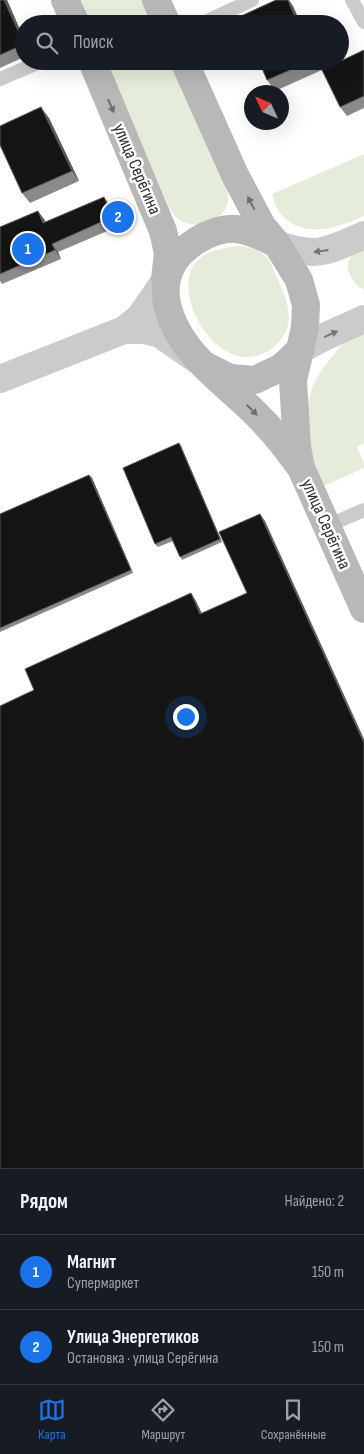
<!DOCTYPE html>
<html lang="ru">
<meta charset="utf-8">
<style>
body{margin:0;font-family:"Sofia Sans Condensed",sans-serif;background:#242831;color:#f1f3f6}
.compass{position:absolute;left:244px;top:85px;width:45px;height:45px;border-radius:50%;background:#171b24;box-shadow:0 5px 20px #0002;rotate:314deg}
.you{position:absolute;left:185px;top:716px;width:18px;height:18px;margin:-12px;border:4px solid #fff;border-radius:50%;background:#1a73e8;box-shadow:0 0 0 8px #1a73e833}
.badge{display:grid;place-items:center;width:32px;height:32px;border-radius:50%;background:#1a73e8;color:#fff;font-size:16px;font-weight:700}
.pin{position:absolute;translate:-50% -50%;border:2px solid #fff;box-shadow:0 1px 5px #0006}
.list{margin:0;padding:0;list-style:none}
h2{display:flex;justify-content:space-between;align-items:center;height:65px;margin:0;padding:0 20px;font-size:21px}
h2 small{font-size:16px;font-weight:400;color:#9ea1a6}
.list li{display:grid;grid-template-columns:32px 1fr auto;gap:15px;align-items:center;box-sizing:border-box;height:75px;padding:0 20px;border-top:1px solid #363941}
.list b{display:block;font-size:19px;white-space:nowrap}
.list p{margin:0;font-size:16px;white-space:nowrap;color:#9ea1a6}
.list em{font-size:16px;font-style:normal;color:#9ea1a6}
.icon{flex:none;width:28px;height:28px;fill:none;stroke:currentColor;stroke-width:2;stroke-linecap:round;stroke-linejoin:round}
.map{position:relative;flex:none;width:364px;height:1169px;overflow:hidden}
.search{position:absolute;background:#171b24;box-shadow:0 5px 20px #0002;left:15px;right:15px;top:15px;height:55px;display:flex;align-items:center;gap:12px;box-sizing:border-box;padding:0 18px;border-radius:28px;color:#9ea1a6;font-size:19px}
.sheet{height:215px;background:#171b24}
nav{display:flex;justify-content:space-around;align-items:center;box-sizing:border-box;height:70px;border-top:1px solid #363941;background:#171b24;font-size:14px;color:#9ea1a6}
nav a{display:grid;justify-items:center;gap:2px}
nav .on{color:#1a73e8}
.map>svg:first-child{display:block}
</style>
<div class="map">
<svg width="364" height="1169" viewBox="0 0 364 1169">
<rect width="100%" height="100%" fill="#fff"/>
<g fill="#e5edda">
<polygon points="76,0 144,0 155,24 87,24"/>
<path d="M 104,61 L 172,61 L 226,182 C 228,190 230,198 227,205 C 219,225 192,231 176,217 C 174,215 171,210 169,207 Z"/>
<path d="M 364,154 L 364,216 C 337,228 302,240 280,213 C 276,208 274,200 272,194 Z"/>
<path d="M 237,246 C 247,247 257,248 265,256 C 271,261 273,269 276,276 C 286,297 298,323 278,343 C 226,394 164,292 198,260 C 208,250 224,248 237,246 Z"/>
<path d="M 364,246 L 364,290 C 351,283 341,265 354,253 C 356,251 361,248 364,246 Z"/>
<polygon points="364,328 364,443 357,447 364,463 364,468 324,486 312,461 308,444 307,407 312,388 322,369 344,342"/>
</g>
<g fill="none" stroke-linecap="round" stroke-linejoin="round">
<g stroke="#cbcbcb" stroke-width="14">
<polyline points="352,0 364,22"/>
<polyline points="201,24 252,0"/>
<polyline points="0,79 42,61"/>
<polyline points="327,526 364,510"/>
</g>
<g stroke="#cbcbcb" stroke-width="28">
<path d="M 277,244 C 317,259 327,251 364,235"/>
<polyline points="124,330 144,330 160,334 196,359"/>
<polyline points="300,350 322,338 364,319"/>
<polyline points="0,379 124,330 140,317 165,281"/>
</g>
<g stroke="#b8b8b8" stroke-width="28">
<polyline points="65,0 76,24"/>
<polyline points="156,0 167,24"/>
<polyline points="92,61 163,231 168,253 165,279"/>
<polyline points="184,61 235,175 262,226 277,244 299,280 306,305 305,327 300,350 282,367 255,380 230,378 204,365"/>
<path d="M 277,244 C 245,228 228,221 196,241 C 153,268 161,310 187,346 C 205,370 230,389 252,410 C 270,427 286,447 301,468"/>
<polyline points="300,350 293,380 297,447 301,468 364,609"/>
</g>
</g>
<g fill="#8a8a8a">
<polygon points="0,0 7,0 24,39 24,57 0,68"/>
<polygon points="364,50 364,108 347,116 340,107"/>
<polygon points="259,61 318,61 322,70 275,91 267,80"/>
<polygon points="49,118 79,181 30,203 22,193"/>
<polygon points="104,197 110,206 119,226 58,252 61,259 2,284 0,281 0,227 44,219 45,223"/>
<polygon points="179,443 181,446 222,542 182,560 173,541 158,547 155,544"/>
<polygon points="89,475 92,478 133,573 0,632 0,514"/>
</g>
<g fill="#5b5b5b">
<polygon points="4,0 7,0 24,39 24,44"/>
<polygon points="288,0 289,0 293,6 301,24 298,24"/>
<polygon points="315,61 318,61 322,70"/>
<polygon points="41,107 49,118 79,181 72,171"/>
<polygon points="104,197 110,206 119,226 112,217"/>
<polygon points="38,211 44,219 50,232 43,223"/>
<polygon points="52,244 58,252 61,259 55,250"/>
<polygon points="179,443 181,446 222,542 220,539"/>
<polygon points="89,475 92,478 133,573 131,570"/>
<polygon points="260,514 265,521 364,739 364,743"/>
<polygon points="191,593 196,601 206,622 200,614"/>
</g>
<g fill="#151515" stroke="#5b5b5b">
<polygon points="0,0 4,0 24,44 0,55"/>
<polygon points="276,0 288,0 298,24 242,24 239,17"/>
<polygon points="364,50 364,96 340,107 322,70"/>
<polygon points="259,61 311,61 267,80"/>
<polygon points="41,107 72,171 22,193 0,145 0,126"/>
<polygon points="104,197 112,217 52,244 55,250 0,274 0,227 38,211 43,223"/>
<polygon points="179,443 220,539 180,557 171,537 155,544 123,468"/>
<polygon points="89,475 131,570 0,628 0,514"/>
<polygon points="260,514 364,743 364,1169 0,1169 0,706 34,690 25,669 191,593 200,614 247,593 219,532"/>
</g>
<defs><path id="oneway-solid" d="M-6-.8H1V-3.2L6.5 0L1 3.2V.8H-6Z" transform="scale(1.25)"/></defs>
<g fill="#6c6c6c">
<use href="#oneway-solid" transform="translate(111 106) rotate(67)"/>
<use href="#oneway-solid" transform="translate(251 203) rotate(-118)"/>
<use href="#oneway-solid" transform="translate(252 410) rotate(45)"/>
</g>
<g fill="#757575">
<use href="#oneway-solid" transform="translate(321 251) rotate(172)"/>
<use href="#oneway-solid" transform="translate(331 334) rotate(-24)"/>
</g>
<g text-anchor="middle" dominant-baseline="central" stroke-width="5" stroke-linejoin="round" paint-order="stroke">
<g font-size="18" fill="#2e2e2e" stroke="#fff">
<text transform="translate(137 169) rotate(67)">улица Серёгина</text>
<text transform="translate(326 524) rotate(66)">улица Серёгина</text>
</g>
</g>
</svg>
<svg class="compass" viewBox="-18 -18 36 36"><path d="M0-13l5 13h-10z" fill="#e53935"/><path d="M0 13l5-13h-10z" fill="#9ea1a6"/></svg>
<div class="you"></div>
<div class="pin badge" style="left:28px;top:249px">1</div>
<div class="pin badge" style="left:118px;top:217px">2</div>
<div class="search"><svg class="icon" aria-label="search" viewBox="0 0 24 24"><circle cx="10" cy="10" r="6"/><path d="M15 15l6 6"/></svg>Поиск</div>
</div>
<section class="sheet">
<h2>Рядом<small>Найдено: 2</small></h2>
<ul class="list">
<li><span class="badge">1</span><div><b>Магнит</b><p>Супермаркет</p></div><em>150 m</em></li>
<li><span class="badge">2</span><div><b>Улица Энергетиков</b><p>Остановка · улица Серёгина</p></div><em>150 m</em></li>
</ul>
</section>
<nav>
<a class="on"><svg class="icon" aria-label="map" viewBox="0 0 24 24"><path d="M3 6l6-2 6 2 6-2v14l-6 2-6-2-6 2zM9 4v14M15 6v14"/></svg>Карта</a>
<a><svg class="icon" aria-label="directions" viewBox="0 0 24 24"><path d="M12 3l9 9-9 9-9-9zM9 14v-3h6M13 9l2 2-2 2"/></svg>Маршрут</a>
<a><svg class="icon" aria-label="saved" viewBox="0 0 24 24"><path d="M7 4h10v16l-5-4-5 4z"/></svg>Сохранённые</a>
</nav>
